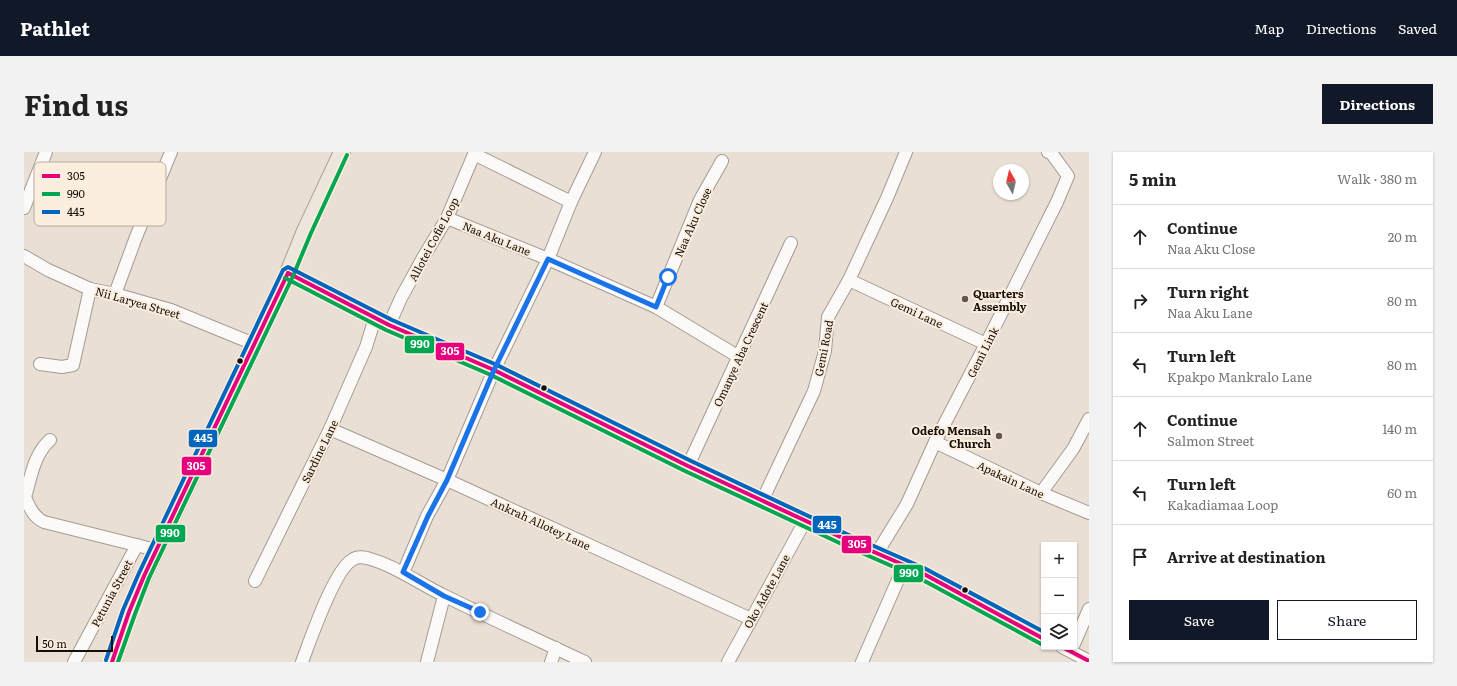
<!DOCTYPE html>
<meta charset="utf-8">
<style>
body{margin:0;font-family:Literata,serif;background:#f2f2f2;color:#222}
.controls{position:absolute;right:12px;bottom:12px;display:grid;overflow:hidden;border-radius:0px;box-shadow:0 1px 3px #0004}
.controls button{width:36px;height:36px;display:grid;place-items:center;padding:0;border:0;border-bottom:1px solid #e0e0e0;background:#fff;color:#222;font:20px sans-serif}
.compass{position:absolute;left:969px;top:12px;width:36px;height:36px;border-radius:50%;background:#fff;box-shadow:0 1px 3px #0004;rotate:352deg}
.scale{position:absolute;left:12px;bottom:10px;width:77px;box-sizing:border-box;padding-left:4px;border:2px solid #150f09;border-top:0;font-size:11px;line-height:14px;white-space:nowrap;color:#150f09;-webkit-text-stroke:3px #fceede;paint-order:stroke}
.stop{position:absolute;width:12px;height:12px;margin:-9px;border:3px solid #1a73e8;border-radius:50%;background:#fff}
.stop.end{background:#1a73e8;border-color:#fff;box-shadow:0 1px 4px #0008}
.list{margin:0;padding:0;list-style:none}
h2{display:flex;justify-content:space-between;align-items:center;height:52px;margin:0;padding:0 16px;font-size:17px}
h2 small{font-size:13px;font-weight:400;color:#767676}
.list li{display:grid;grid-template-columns:26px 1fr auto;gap:12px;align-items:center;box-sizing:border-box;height:64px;padding:0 16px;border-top:1px solid #e0e0e0}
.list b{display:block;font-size:15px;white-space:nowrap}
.list p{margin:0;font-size:13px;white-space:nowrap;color:#767676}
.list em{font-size:13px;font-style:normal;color:#767676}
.actions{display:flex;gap:8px;padding:12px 16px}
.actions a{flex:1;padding:9px 0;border:1px solid #111827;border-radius:0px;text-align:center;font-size:14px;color:#111827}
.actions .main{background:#111827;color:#fff}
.icon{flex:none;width:22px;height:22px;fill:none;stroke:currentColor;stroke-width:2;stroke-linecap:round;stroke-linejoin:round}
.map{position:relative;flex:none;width:1065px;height:510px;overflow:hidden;border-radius:0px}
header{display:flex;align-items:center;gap:24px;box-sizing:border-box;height:56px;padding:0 20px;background:#111827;color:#fff}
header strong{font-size:19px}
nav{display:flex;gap:22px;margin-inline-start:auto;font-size:14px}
.intro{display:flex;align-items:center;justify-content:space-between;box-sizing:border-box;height:96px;padding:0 24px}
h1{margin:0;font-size:28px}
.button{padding:10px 18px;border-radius:0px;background:#111827;color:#fff;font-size:14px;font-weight:700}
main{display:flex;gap:24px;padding:0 24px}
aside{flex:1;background:#fff;border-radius:0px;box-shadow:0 1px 3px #0004}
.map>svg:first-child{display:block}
</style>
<header>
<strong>Pathlet</strong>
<nav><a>Map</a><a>Directions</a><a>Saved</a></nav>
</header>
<div class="intro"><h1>Find us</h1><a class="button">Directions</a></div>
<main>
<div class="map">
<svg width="1065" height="510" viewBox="0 0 1065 510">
<rect width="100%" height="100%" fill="#eadfd4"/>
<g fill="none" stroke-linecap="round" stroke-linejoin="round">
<defs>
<g id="minor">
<polyline points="450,2 547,50"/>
<polyline points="0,56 22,0"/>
<polyline points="423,66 524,107 632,155 715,205"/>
<polyline points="0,104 24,118 66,137 91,142 147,158 230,192"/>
<polyline points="264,121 365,173 470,218 664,314 825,389 898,421 1020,487"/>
<polyline points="825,128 962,192"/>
<polyline points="91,142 112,85 147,0"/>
<polyline points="632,155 676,48 698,9"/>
<polyline points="365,173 377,146 400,104 423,66 451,0"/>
<polyline points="16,212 38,215 49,213 66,137"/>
<polyline points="306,277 423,328 727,467"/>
<polyline points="911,290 1017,341 1065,361"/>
<polyline points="664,314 767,91"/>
<polyline points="1017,341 1049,297 1065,267"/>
<path d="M 0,343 C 5,354 9,365 20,370 L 132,398"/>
<path d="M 1,345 C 7,325 10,302 26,288"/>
<polyline points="738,349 790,239 801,199 804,165 825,128 863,46 882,0"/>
<polyline points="853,401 883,352 911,290 962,192 1033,50 1044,24 1028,2 1024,0"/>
<polyline points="379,421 403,364 423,328 470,218 524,107 547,50 571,0"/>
<polyline points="231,429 306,277 342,195 351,166"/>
<polyline points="1050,492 1065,457"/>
<polyline points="1038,495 1065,509"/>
<polyline points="50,510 113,393"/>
<path d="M 278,510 C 286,489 310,418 328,408 C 332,405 338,405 343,406 C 370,413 396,432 421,444 C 468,467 514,488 561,510"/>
<polyline points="403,510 420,444"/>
<polyline points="527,510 532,496"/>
<polyline points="704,510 781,369"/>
<polyline points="838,510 880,414"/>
</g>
<polyline id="major" points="88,510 105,460 120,424 264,121 281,79 318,0"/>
</defs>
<use href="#minor" stroke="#a29b93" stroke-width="14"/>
<use href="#major" stroke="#ae9f8b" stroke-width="18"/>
<use href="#minor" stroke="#fcfaf9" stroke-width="12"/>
<use href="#major" stroke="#ede6dc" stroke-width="16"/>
<defs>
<g id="bus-1">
<polyline points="264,121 365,173 470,218 664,314 825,389 898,421 1020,487"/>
<polyline points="1038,495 1065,509"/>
<polyline points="88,510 105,460 120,424 264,121"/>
</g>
<g id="bus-2">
<polyline points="261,126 362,178 467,223 661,319 822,394 895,426 1017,492"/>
<polyline points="94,510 111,462 125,426 269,124 287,81 323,3"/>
</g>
<polyline id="bus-3" points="82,508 99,458 115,421 259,118 264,115 368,168 473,213 667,309 827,384 900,416 1020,480"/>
</defs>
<use href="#bus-1" stroke="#fceede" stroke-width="7"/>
<use href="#bus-2" stroke="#fceede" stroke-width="7"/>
<use href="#bus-3" stroke="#fceede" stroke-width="7"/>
<use href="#bus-1" stroke="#e5007d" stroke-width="4"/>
<use href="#bus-2" stroke="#00a651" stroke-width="4"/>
<use href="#bus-3" stroke="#0065bd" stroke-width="4"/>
</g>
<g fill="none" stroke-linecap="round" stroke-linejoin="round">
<polyline stroke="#1a73e8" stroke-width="5" points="456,460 420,444 379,420 404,364 423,328 470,218 524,107 632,155 644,125"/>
</g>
<g fill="#605850" stroke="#fceede" stroke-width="1.5">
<circle cx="941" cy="147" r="4"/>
<circle cx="975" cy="284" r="4"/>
</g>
<g fill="#150f09" stroke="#fceede" stroke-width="1.5">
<circle cx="216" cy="209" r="3.5"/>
<circle cx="520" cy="236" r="3.5"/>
<circle cx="941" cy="438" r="3.5"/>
</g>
<g text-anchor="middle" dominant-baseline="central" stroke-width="4" stroke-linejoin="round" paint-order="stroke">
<g font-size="11" fill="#150f09" stroke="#fceede">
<text transform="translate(668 70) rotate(-66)">Naa Aku Close</text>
<text transform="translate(473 86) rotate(22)">Naa Aku Lane</text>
<text transform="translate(409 87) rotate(-62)">Allotei Cofie Loop</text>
<text transform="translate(114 150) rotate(16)">Nii Laryea Street</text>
<text transform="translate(893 160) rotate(25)">Gemi Lane</text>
<text transform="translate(799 196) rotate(-79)">Gemi Road</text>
<text transform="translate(958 200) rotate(-63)">Gemi Link</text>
<text transform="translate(716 202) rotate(-65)">Omanye Aba Crescent</text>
<text transform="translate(295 299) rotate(-64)">Sardine Lane</text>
<text transform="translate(987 327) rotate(25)">Apakain Lane</text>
<text transform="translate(517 371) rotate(25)">Ankrah Allotey Lane</text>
<text transform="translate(742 439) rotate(-61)">Oko Adote Lane</text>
<text transform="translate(87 441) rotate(-62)">Petunia Street</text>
</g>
<g font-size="11" font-weight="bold" fill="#150f09" stroke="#fceede" text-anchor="start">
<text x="949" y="141">Quarters<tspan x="949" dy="13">Assembly</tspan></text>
<text x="967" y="278" text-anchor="end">Odefo Mensah<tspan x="967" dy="13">Church</tspan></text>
</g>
</g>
<rect x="10" y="10" width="132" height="64" rx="6" fill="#fceede" stroke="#b7ab9e" stroke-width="1"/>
<rect x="18" y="22" width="18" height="4" fill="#e5007d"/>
<rect x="18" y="40" width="18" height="4" fill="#00a651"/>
<rect x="18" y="58" width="18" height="4" fill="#0065bd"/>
<g font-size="11" fill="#150f09">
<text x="43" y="28">305</text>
<text x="43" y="46">990</text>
<text x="43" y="64">445</text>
</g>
<g stroke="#fceede" stroke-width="1.5">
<rect x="380" y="183" width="31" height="19" rx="4" fill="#00a651"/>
<rect x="411" y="190" width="30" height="19" rx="4" fill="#e5007d"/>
<rect x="164" y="277" width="30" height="19" rx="4" fill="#0065bd"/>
<rect x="157" y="304" width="31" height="20" rx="4" fill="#e5007d"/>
<rect x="788" y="363" width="30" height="19" rx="4" fill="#0065bd"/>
<rect x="131" y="372" width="31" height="19" rx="4" fill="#00a651"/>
<rect x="817" y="383" width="31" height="19" rx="4" fill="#e5007d"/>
<rect x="869" y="412" width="31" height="19" rx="4" fill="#00a651"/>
</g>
<g font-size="11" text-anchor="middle" font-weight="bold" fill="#fff">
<text x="396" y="196">990</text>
<text x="426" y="203">305</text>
<text x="179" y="290">445</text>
<text x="172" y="318">305</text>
<text x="803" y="377">445</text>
<text x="146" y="385">990</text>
<text x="833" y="396">305</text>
<text x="885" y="425">990</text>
</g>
</svg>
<div class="controls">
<button>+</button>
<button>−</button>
<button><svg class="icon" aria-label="layers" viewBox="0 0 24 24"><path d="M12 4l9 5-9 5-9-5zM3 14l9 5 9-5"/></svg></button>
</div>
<svg class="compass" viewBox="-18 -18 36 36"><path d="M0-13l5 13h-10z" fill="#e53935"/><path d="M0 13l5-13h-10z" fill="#767676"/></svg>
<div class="scale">50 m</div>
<div class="stop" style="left:644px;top:125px"></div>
<div class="stop end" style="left:456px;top:460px"></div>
</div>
<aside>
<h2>5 min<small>Walk · 380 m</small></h2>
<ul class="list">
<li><svg class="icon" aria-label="ahead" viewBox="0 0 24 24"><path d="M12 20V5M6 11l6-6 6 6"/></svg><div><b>Continue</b><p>Naa Aku Close</p></div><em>20 m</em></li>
<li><svg class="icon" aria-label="right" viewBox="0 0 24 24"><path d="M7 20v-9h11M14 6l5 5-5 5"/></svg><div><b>Turn right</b><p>Naa Aku Lane</p></div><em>80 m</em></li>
<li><svg class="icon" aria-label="left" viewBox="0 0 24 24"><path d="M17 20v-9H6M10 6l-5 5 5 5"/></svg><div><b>Turn left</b><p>Kpakpo Mankralo Lane</p></div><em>80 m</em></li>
<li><svg class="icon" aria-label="ahead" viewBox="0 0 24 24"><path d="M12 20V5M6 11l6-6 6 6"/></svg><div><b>Continue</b><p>Salmon Street</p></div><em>140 m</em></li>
<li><svg class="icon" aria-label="left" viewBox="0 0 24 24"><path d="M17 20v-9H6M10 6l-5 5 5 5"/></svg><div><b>Turn left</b><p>Kakadiamaa Loop</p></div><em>60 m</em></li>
<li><svg class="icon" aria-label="arrive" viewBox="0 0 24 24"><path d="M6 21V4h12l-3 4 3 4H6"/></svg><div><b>Arrive at destination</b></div></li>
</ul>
<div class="actions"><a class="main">Save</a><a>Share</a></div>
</aside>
</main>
